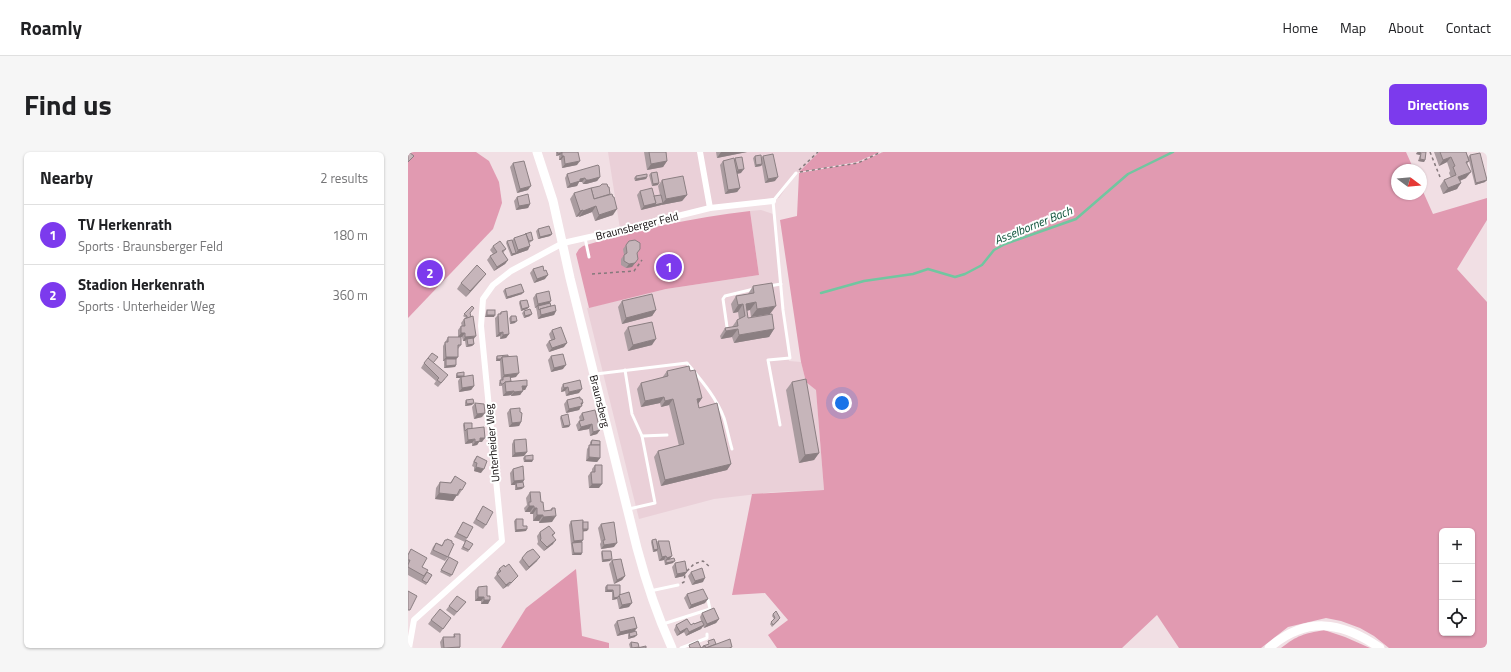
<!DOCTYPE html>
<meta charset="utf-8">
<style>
body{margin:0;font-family:"Titillium Web",sans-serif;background:#f6f6f6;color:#202124}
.controls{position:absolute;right:12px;bottom:12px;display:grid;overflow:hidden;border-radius:6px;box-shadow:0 1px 3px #0004}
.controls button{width:36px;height:36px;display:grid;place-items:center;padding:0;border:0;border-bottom:1px solid #e0e0e0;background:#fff;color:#202124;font:20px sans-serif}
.compass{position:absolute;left:983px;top:12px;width:36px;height:36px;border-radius:50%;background:#fff;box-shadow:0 1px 3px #0004;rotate:106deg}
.you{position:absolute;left:434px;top:251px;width:14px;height:14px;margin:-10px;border:3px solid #fff;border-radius:50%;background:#1a73e8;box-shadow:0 0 0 6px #1a73e833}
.badge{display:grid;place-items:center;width:26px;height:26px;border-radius:50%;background:#7c3aed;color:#fff;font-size:13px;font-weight:700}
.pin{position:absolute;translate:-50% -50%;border:2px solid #fff;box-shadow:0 1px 4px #0006}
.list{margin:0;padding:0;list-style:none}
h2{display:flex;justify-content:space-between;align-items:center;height:52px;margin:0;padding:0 16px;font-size:17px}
h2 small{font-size:13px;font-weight:400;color:#757577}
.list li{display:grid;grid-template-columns:26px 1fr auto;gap:12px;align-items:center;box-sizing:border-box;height:60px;padding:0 16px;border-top:1px solid #e0e0e0}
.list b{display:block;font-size:15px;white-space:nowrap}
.list p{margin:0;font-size:13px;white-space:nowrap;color:#757577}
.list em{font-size:13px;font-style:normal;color:#757577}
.icon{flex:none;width:22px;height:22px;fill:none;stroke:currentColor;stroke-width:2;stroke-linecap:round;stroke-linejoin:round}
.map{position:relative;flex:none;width:1079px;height:496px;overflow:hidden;border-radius:6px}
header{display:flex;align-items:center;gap:24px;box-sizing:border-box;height:56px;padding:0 20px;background:#fff;border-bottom:1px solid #e0e0e0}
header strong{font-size:19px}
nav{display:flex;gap:22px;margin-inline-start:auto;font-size:14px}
.intro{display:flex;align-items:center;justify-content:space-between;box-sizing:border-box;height:96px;padding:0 24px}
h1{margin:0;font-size:28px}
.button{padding:10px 18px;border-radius:6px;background:#7c3aed;color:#fff;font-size:14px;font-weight:700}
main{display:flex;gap:24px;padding:0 24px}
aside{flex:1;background:#fff;border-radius:6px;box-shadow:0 1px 3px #0004}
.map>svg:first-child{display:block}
</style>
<header>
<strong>Roamly</strong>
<nav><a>Home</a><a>Map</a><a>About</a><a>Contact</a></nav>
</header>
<div class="intro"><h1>Find us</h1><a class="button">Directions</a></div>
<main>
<aside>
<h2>Nearby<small>2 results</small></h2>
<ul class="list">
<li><span class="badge">1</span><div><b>TV Herkenrath</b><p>Sports · Braunsberger Feld</p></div><em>180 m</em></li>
<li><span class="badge">2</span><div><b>Stadion Herkenrath</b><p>Sports · Unterheider Weg</p></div><em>360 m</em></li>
</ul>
</aside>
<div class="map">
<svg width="1079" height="496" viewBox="0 0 1079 496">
<rect width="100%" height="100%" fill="#f1dfe4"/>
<g fill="#ead0d8">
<polygon points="200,0 411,0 391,20 388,21 371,46 359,47 212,77"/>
<polygon points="353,58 365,62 381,209 393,210 398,230 408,237 416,338 366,340 306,347 231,367 179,156 258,137 351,123 342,59"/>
</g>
<g fill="#e19ab1" fill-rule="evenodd">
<polygon points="0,0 68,0 81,9 91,30 94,51 85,77 0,166"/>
<polygon points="411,0 472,0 449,10 391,20"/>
<path d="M 475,0 L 998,0 L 1006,18 L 989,18 L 989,42 L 1013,42 L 1013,35 L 1025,62 L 1079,46 L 1079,68 L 1049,117 L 1079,150 L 1079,496 L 981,496 L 966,484 L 952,476 L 933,469 L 918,466 L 880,475 L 853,496 L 771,496 L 749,463 L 714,496 L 369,496 L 360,483 L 380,468 L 357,441 L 324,443 L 344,342 L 416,338 L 408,238 L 398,230 L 393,210 L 372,68 L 389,64 L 391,21 L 450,11 ZM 1034,379 L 1064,379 L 1064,481 L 1034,481 Z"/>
<path d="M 342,59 L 351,123 L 258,137 L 181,156 L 168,102 L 171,97 L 175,94 C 230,77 284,66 342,59 Z"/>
<polygon points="168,417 174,484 201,491 201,496 93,496 118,456"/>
<path d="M 916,478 L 937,485 L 962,496 L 873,496 C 890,483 895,482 916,478 Z"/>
</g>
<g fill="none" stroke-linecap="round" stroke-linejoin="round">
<polyline stroke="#71c6a0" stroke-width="2.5" points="413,141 456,129 505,122 520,117 547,125 557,122 574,113 586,98 597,92 668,67 720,22 765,0"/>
<g stroke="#85797c" stroke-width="1.5" stroke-dasharray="3 3" stroke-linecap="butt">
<polyline points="1022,0 1032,25"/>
<polyline points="391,18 410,0"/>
<polyline points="392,20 450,11 473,0"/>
<polyline points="184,122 226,119 234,108"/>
<polyline points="279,419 286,412 295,409 302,415"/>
<polyline points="274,431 276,430 277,422"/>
</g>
<g stroke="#fff" stroke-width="3">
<polyline points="177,86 181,105"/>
<polyline points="361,134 373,132"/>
<polyline points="319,175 315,147 317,144 346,137"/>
<polyline points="217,218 224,262 234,284 259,283"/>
<path d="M 188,222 L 279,211 C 293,228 308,245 316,266 C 319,276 321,287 324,297"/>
<polyline points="372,273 360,208 382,206 375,158 365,49 388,21"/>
<polyline points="221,357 247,351 234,284"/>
<polyline points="242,439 270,433"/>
<polyline points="255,472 302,457 300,448"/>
<polyline points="273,496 299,486 299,482"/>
</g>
<g stroke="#fff" stroke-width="6">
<polyline points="292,0 302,56"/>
<polyline points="1,496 6,468 94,389 73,174 75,147 85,133 103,119 155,91 213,78 302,56 365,49"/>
</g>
<g stroke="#fff" stroke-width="9">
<path d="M 129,0 L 145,49 L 162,126 L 229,396 C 238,430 249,463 264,496"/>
<path d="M 861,496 C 898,464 933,469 972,496"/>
</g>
</g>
<g fill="#aa9ca0">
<polygon points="148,0 170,0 169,13 154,16 153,8 151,8 151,4 152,3 148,4"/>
<polygon points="236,0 258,0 259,9 255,15 239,18"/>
<polygon points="308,0 339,0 309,6"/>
<polygon points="1009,0 1018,0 1017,8 1016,10 1010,9 1012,3 1008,2"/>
<polygon points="1026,0 1058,0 1061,7 1060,5 1062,3 1077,30 1067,33 1061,9 1059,12 1058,26 1052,29 1049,37 1035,42 1032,34 1036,28 1043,26 1041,21 1042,19 1039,10 1031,14"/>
<polygon points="347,4 353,6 355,4 367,29 357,31 354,13 353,14 347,15 345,6"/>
<polygon points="327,6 333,21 329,22 332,36 329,40 317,42 312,13 315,9 327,7"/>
<polygon points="105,11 120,38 109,41 102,15"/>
<polygon points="243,21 250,33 244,34 241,23"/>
<polygon points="159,22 192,25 189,29 178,32 175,32 174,30 171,30 169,34 159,36 157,26"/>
<polygon points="228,24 239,25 238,27 227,29 226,26"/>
<polygon points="254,28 279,43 274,49 253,53 233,58 229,43 232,39 246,44 252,43 250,34"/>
<polygon points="166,41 205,63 187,69 184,60 171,65 171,64 168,65 162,47"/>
<polygon points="109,45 122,52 120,56 108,58 106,49"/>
<polygon points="130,77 144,82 142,84 130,87 128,79"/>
<polygon points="106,86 125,88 123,90 121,91 120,98 103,104 98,91 99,89 104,88"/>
<polygon points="221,89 229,101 230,107 224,115 218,116 213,113 213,107 216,103 215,97"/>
<polygon points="85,94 98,97 95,101 100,108 97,112 86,119 79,108 82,104 85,102 82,98"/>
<polygon points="125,117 137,127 126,131 122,121"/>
<polygon points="74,127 58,145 49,137 53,131"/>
<polygon points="345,134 362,162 343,165 342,158 339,159 340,166 366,177 361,185 326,191 324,185 313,187 312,184 317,176 324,175 329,168 331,167 330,160 325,161 323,152 328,144 340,142"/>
<polygon points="97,137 114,142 98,147 95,139"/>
<polygon points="128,142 142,151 143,154 148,159 146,163 130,167 129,161 129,160 128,156 127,156 125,146"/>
<polygon points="112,149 121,155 119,157 113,159 111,151"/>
<polygon points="214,149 248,158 244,164 214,172 210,155"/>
<polygon points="64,154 62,161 66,192 64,194 58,195 57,189 55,189 54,185 51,185 53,193 50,197 48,207 48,213 47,215 36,216 36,209 35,209 35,194 40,185 50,185 50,178 53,174 54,174 53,171 56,167 58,166 55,164"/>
<polygon points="79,158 86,165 77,165 78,160"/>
<polygon points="116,159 122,164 116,166 114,161"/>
<polygon points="93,160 101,182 98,186 92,187 92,184 88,185 87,166"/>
<polygon points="103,164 107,171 102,172 101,166"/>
<polygon points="220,175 244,193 220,199 216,181"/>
<polygon points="144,178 156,195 141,200 138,193 141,189 143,188 141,182"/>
<polygon points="89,204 100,205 108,225 102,226 103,229 119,234 117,238 115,238 112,243 103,244 103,243 95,244 94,234 91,234 91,231 92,228 93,228 92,209 88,209 88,206"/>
<polygon points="143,204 155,217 143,220 140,208"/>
<polygon points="16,211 26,211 37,227 30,235 26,232 28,229 13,216"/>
<polygon points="259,219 282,219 294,246 290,252 291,256 323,312 319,318 253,334 246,305 250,299 271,294 261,253 253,255 252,251 233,255 229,237 233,231 254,226"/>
<polygon points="49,221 56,224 66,234 63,238 51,240 50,229 52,226 48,226 48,223"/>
<polygon points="384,230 411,301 406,308 391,311 378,238"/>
<polygon points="155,232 171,241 158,244 157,239 153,240 153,236"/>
<polygon points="172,247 175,251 171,258 158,261 156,252 159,248"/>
<polygon points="58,248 64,253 57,254 57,250"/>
<polygon points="67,251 74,265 66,267 64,255"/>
<polygon points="102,257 113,270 111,274 101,275 99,261"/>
<polygon points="174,261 192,278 189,282 182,284 181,277 170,279 168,273 171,269 172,269 171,265"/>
<polygon points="153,264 161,275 154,276 152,266"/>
<polygon points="56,271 64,277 74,290 71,290 69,293 64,294 64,291 57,292 55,273"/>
<polygon points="106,288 119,300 116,304 104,305 104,292"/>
<polygon points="184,288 192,306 189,310 178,309 179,297 182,293 182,290"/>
<polygon points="69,304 73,321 66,319 66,315 64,314 66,308"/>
<polygon points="117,304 124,310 116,310 115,306"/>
<polygon points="187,313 191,336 181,336 180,324 183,320 184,320 184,317"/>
<polygon points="105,317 116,328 115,330 114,337 107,338 107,333 103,333 102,321"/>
<polygon points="47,324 54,338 50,344 48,344 45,349 27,347 28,336 32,330 42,331"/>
<polygon points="122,340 133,350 136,359 142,358 144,356 144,370 131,371 131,369 125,369 125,362 122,362 122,360 117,360 116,356 119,353 118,346"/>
<polygon points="75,354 78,373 75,377 65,371"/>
<polygon points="108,367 115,374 118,379 107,380 106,369"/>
<polygon points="163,369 175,370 180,377 179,379 175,379 175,388 174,390 174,401 173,403 164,403 161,373"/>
<polygon points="55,370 59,386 58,388 61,398 60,400 53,397 57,390 46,385"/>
<polygon points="193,372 206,395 193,397 192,392 193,390 190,376"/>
<polygon points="132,380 147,381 145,384 145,392 136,399 129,392 130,390 129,384"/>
<polygon points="37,388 39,388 40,405 37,409 22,402 25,395 28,391 34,393"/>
<polygon points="244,388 249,391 250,389 265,411 257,413 256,408 251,409 249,399 245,400 243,390"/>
<polygon points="3,397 14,415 19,420 24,423 18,433 0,423 0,402"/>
<polygon points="194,399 202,409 194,410 193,401"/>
<polygon points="114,406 129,409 118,419 111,410"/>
<polygon points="39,407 44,423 42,425 32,420"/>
<polygon points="204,408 217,424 214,428 206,432 201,412"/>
<polygon points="267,411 279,420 276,424 267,426 264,415"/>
<polygon points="97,415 110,424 100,435 99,434 95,437 86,426 89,422 88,421 91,417"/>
<polygon points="283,420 295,430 284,433 280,424"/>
<polygon points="199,433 212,443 221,455 211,457 209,447 204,448 204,440 197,440 197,435"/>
<polygon points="70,435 82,448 80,452 73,452 73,449 67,449 67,439"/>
<polygon points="279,442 297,451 281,457 276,446"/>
<polygon points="58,450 46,464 38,458 41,454"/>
<polygon points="294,461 311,467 308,471 296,476 295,474 293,477 278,484 276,480 269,484 266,478 268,473 283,473 293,469 292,465"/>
<polygon points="365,462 371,468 364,475 362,472 366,467 364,464"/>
<polygon points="43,466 32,481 20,472 23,468"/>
<polygon points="209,469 226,480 227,485 220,487 220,483 221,481 209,484 206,473"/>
<polygon points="46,482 52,495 52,496 33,496 32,490 35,485 45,485"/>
<polygon points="223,490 231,495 238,496 222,496 221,492"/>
</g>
<g fill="#8b7f82">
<polygon points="313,0 339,0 309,6"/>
<polygon points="1010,0 1013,1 1012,3 1008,2"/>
<polygon points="154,1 152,3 148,4 150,2"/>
<polygon points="154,4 156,4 153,8 151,8"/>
<polygon points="1043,5 1039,10 1031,14 1035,8"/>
<polygon points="1012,7 1017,8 1016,10 1010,9"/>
<polygon points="172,9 169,13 154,16 157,12"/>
<polygon points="259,9 255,15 239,18 243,12"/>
<polygon points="354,12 353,14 347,15 348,13"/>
<polygon points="336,17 333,21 327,22 330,18"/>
<polygon points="1063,20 1058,26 1046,31 1050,25"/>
<polygon points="192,25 189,29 178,32 175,32 178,28"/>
<polygon points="239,25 238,27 227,29 228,27"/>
<polygon points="370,25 367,29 357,31 360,27"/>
<polygon points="177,26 174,30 171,30 169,34 159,36 162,32 172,27"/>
<polygon points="1079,28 1077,30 1067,33 1068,31"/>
<polygon points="251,31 250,33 244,34 245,32"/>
<polygon points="1053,31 1049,37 1035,42 1040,36"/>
<polygon points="123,34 120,38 109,41 112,37"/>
<polygon points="332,36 329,40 317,42 320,38"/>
<polygon points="279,43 274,49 253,53 258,47"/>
<polygon points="248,51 255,51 253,53 233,58 236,54"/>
<polygon points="122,52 120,56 108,58 111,54"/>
<polygon points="188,54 184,60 171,65 175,59"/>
<polygon points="209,57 205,63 187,69 191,63"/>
<polygon points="175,58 171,64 168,65 172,59"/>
<polygon points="144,82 142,84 130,87 132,85"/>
<polygon points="122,94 120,98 103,104 104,102 108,101 110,98"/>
<polygon points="100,108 97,112 86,119 89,115"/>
<polygon points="227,111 224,115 218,116 221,112"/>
<polygon points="78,122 74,127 58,145 62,139"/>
<polygon points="140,123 137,127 126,131 129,127"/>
<polygon points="116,140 114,142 98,147 99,145"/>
<polygon points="143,149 141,153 130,154 127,156 130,152"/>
<polygon points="348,150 342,158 336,159 338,152"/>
<polygon points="335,152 330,160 325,161 330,153"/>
<polygon points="368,154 362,162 343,165 349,157"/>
<polygon points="121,155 119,157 113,159 114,157"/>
<polygon points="248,158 244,164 214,172 218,166"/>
<polygon points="148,159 146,163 130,167 133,163"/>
<polygon points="124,162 122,164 116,166 117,164"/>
<polygon points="79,163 87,163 86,165 77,165"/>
<polygon points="109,169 107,171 102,172 103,170"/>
<polygon points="330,177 324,185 313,187 318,179"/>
<polygon points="366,177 361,185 326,191 331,183"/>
<polygon points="95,180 92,184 88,185 91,181"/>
<polygon points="53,181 57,181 54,185 50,185"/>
<polygon points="101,182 98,186 92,187 95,183"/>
<polygon points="68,184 65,188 59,187 57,189 55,189 57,185"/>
<polygon points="248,187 244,193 220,199 225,193"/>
<polygon points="159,191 156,195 141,200 144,196"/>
<polygon points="66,192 64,194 58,195 60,193"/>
<polygon points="38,205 50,205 47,209 38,207 36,209 35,209"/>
<polygon points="89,207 93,207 92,209 88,209"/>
<polygon points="48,213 47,215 36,216 38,214"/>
<polygon points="158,213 155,217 143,220 146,216"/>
<polygon points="111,221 108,225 95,227 95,225 96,223"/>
<polygon points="49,224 56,224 53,225 52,226 48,226"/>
<polygon points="66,234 63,238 51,240 54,236"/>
<polygon points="114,234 119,234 117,238 111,238"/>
<polygon points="160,235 157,239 153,240 156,236"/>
<polygon points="174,237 171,241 158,244 161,240"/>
<polygon points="106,239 103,243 95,244 98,240"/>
<polygon points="115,239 112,243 103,244 106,240"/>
<polygon points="256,245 252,251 233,255 237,249"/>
<polygon points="294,246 290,252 289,247"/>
<polygon points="265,247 261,253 253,255 257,249"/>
<polygon points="66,251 64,253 57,254 59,252"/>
<polygon points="173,251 175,251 171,258 158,261 161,257"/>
<polygon points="77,261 74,265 66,267 69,262"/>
<polygon points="113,270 111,274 101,275 104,271"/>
<polygon points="184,272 181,277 170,279 173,275"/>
<polygon points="162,273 161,275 154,276 156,274"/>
<polygon points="192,278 189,282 182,284 185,280"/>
<polygon points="72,286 77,286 74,290 71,290 69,293 64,294 67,290"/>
<polygon points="67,287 64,291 57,292 60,288"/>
<polygon points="119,300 116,304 104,305 107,301"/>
<polygon points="411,301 406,308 391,311 397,303"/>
<polygon points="181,305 192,306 189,310 178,309"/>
<polygon points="117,308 125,308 124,310 116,310"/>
<polygon points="323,312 319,318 253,334 257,328"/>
<polygon points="68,315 76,317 73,321 66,319"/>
<polygon points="116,328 114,332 108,331 107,333 103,333 106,329"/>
<polygon points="184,332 194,332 191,336 181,336"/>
<polygon points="116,335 114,337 107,338 109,336"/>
<polygon points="31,341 49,343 45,349 27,347"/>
<polygon points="121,354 126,354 122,360 117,360"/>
<polygon points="126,356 129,356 125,362 122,362"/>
<polygon points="129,363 135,363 131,369 125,369"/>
<polygon points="148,364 144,370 131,371 135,365"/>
<polygon points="119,377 118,379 107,380 108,378"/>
<polygon points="180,377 179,379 172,380 174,378"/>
<polygon points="148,388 145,392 136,399 139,395"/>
<polygon points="175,388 172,392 164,391 166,389"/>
<polygon points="209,391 206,395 193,397 196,393"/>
<polygon points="250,397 249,399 245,400 246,398"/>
<polygon points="166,401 174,401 173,403 164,403"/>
<polygon points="258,404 256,408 251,409 254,405"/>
<polygon points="264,404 261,408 258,408 259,406"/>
<polygon points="132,405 129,409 118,419 121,415"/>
<polygon points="204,407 202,409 194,410 195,408"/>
<polygon points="267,409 265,411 257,413 258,411"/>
<polygon points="279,420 276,424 267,426 269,422"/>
<polygon points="217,424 214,428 206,432 209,428"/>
<polygon points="297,426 295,430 284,433 287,429"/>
<polygon points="102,430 99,434 95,437 98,433"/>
<polygon points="199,438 205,438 204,440 197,440"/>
<polygon points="70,445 76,445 73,449 67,449"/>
<polygon points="210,445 209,447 204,448 206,446"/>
<polygon points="300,447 297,451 281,457 283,453"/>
<polygon points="76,448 82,448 80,452 73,452"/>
<polygon points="224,451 221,455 211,457 214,453"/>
<polygon points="311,467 308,471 296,476 299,472"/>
<polygon points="296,473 293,477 278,484 281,480"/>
<polygon points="229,476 226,480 209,484 212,480"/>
<polygon points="279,476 276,480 269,484 272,480"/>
<polygon points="229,483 227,485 220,487 222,485"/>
</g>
<g fill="#c6b5ba" stroke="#8b7f82">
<polygon points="0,0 1,0 6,4 0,10"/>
<polygon points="149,0 156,0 150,2"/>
<polygon points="154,0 170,0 172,9 157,12 156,4 154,4"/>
<polygon points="241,0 258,0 259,9 243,12"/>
<polygon points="1010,0 1018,0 1017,8 1012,7 1013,1"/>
<polygon points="1032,0 1058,0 1061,9 1058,10 1063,20 1050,25 1053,31 1040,36 1036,28 1048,23 1045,15 1047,14 1043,5 1035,8"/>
<polygon points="1072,1 1079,28 1068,31 1062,3"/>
<polygon points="365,2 370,25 360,27 355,4"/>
<polygon points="353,3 354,12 348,13 347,4"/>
<polygon points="334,5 336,17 330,18 327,6"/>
<polygon points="326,6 332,36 320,38 315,9"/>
<polygon points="116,9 123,34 112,37 105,11"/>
<polygon points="190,13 191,14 192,25 181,28 178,28 177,26 172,27 172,29 162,32 159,22"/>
<polygon points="249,20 251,31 245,32 243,21"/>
<polygon points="239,22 239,25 228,27 228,24"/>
<polygon points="275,24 279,43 258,47 254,28"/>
<polygon points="194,32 199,32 200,35 201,35 202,42 186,47 183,36 192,34"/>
<polygon points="183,36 186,47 204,42 205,45 206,45 209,57 191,63 188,54 175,59 175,58 172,59 166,41"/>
<polygon points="244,36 248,51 236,54 232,39"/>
<polygon points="120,42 122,52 111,54 109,45"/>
<polygon points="253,43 255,51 246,53 248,51 246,44"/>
<polygon points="141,74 144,82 132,85 130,77"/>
<polygon points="123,80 125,88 121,89 118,82 117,82"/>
<polygon points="118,82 122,94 110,98 106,86"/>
<polygon points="104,88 108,101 104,102 99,89"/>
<polygon points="227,88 232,91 232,97 229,101 230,107 227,111 221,112 216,109 216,103 219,101 218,93 221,89"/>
<polygon points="92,89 98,97 94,99 100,108 89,115 82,104 89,100 85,94"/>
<polygon points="69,113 78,122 62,139 53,131"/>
<polygon points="135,114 136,119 138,118 140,123 129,127 125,117"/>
<polygon points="364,131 368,154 349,157 348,150 338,152 340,166 364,162 366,177 331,183 330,177 318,179 317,176 330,174 329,168 337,164 335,152 330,153 328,144 346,141 345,134"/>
<polygon points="113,132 116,140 99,145 97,137"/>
<polygon points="141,139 143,149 130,152 128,142"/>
<polygon points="244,142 248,158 218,166 214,149"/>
<polygon points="119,148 121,155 114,157 112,149"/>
<polygon points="142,151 143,154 132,157 131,158 130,154"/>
<polygon points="147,153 148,159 133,163 132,157"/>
<polygon points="64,154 66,156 62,161 63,165 59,166 59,164 56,162"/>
<polygon points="122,157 124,162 117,164 116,159"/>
<rect x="79" y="158" width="8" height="5"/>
<polygon points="99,159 101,182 95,183 95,180 91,181 90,162 93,162 93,160"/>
<polygon points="65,164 68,184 57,185 57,181 53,181 53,174 57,174 56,167"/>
<polygon points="103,164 108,164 109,169 103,170"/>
<polygon points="244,170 248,187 225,193 220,175"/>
<polygon points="153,175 159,191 144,196 141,189 147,187 144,178"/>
<polygon points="40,185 53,185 53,193 50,193 50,205 38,205 37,190 40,190"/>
<polygon points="65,186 66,192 60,193 59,187"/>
<polygon points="24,201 30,205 25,211 20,206"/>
<polygon points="155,202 158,213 146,216 143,204"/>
<polygon points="100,203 100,205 94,205 93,207 89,207 89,204"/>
<polygon points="109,204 111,221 96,223 94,205"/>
<polygon points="20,206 40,223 33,231 29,228 31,226 16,211"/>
<polygon points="38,207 48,207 48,213 38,214"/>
<polygon points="281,214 282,219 287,218 294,246 289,247 291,256 309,251 323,312 257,328 250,299 276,292 265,247 257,249 256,245 237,249 233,231 260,224 259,219"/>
<polygon points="56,220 56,224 49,224 49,221"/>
<polygon points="65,223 66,234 54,236 53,225"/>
<polygon points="102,224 103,229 97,230 95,232 93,232 92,228 95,228 95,225"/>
<polygon points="398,227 411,301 397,303 384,230"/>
<polygon points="119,228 119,234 114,234 115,239 106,240 106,239 98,240 97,230"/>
<polygon points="172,228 174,237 161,240 160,235 156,236 155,232"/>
<polygon points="172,245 172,247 174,247 175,251 173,251 174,254 161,257 159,248"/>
<polygon points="65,247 66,251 59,252 58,248"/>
<polygon points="67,251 76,252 77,261 69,262"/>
<polygon points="112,256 112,260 114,261 113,270 104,271 102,257"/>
<polygon points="187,258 192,278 185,280 184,272 173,275 171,269 176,268 174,261"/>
<polygon points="160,262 162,273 156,274 153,264"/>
<polygon points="56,271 64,271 64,277 59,277 57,279"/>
<polygon points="76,275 77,286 72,286 72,289 67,290 67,287 60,288 59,277"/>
<polygon points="118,287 119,300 107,301 106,288"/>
<polygon points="184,288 192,289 192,293 183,293"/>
<polygon points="181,293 192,293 192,306 181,305"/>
<polygon points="125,303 125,308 117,308 117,304"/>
<polygon points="69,304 79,309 76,317 68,315 69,311 66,310"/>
<polygon points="187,313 194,313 194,332 184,332 183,320 187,320"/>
<polygon points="115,314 116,328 106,329 105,317"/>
<polygon points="47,324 58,331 54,338 52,337 49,343 31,341 32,330 43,331"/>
<polygon points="115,330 116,335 109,336 108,331"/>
<polygon points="122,340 132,340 133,350 135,350 136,359 144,358 144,356 147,356 148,364 135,365 135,363 129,363 129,356 126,356 126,354 121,354 121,350 123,350"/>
<polygon points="75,354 85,360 78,373 68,367"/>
<polygon points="108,367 115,367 115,374 119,374 119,377 108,378"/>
<polygon points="175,368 175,388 166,389 163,369"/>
<polygon points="55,370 65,375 59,386 49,381"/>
<rect x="175" y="370" width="5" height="7"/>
<polygon points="206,370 209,391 196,393 195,388 197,388 193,372"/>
<polygon points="141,374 147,381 144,383 148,388 139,395 132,388 133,387 132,380"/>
<polygon points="39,387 44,389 44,391 46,392 40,405 25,398 28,391 34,394 37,388 39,388"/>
<polygon points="248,387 250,397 246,398 244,388"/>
<polygon points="58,388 65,392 61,398 55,395"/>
<polygon points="250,389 261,389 264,404 259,406 258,404 254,405"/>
<polygon points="174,390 174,401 166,401 164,391"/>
<polygon points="3,397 19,406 14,415 20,418 16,424 0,415 0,413 2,408 0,408 0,403"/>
<polygon points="125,397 132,405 121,415 114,406 119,400"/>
<polygon points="194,399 203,399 204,407 195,408"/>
<polygon points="41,405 50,410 44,423 33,418"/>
<polygon points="266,406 267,409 258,411 258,408"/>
<polygon points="213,407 217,424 209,428 204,408"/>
<polygon points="277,409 279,420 269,422 267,411"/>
<polygon points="101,412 110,424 103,431 102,430 98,433 89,422 93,419 91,417 96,413 97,415"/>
<polygon points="294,416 297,426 287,429 283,420"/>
<polygon points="19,420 24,423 19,431 14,428"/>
<polygon points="199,433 212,433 212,443 210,445 206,446 205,438 199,438"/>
<polygon points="79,434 79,444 82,444 82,448 76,448 76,445 70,445 70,435"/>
<polygon points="295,437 300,447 283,453 279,442"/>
<polygon points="0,439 9,444 2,458 0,458"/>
<polygon points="221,440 224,451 214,453 211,443"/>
<polygon points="49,444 58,450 49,460 41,454"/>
<polygon points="306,456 311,467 299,472 294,461"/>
<polygon points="32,457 43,466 35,477 23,468"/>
<polygon points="368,459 372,466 365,473 363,470 367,466 365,462"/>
<polygon points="226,465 229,476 212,480 209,469"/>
<polygon points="279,467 283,473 286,471 286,472 294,469 296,473 281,480 279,476 272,480 268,473"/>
<polygon points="228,479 229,483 222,485 221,481"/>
<polygon points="46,482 52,482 52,495 36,496 35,485 47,485"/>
<polygon points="306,487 308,492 298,496 297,494 295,495 295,494 301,492 300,489"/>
<polygon points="322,487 324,495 321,496 293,496 297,494 298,496"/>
<polygon points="290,489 293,496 282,496 281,493"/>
<polygon points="223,490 230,491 231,495 224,496"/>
<polygon points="238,494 238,496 229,496"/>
</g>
<g text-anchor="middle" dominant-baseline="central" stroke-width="4" stroke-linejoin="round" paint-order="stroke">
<g font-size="11" fill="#0f0a0b" stroke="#fff">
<text transform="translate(229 74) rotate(-14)">Braunsberger Feld</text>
<text transform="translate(192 249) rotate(76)">Braunsberg</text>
<text transform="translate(84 291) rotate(-95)">Unterheider Weg</text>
</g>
<g font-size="12" font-style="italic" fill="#0d5239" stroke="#fff">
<text transform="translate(625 73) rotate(-22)">Asselborner Bach</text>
</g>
</g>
</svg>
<div class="controls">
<button>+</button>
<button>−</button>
<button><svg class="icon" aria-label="locate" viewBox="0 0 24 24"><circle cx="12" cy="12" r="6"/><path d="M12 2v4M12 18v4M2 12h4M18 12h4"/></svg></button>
</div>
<svg class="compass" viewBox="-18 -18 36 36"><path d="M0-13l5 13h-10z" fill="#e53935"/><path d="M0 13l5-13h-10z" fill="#757577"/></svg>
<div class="you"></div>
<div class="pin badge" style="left:261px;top:115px">1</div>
<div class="pin badge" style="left:22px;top:121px">2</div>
</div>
</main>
